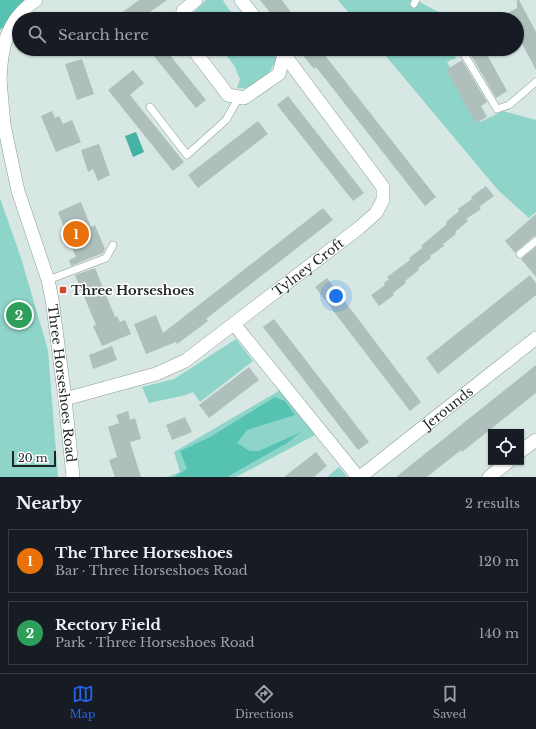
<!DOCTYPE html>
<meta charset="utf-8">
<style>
body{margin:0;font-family:"Libre Baskerville",serif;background:#242831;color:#f1f3f6}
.controls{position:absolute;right:12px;bottom:12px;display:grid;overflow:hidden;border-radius:0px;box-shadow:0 1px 3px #0004}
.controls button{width:36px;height:36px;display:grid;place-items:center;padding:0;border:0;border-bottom:1px solid #363941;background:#171b24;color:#f1f3f6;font:20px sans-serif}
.scale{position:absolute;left:12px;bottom:10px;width:44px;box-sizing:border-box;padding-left:4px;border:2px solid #1e2423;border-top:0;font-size:11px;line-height:14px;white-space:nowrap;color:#1e2423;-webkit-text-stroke:3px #fff;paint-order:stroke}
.you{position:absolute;left:336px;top:296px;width:14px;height:14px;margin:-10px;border:3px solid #fff;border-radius:50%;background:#1a73e8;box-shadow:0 0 0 6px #1a73e833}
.badge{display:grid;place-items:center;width:26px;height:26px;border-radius:50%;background:#2563eb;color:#fff;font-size:13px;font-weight:700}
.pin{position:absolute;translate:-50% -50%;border:2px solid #fff;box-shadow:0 1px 4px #0006}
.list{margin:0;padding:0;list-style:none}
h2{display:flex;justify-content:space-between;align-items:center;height:52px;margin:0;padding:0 16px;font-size:17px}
h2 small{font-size:13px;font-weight:400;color:#9ea1a6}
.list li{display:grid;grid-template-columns:26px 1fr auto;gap:12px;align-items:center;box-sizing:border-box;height:64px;margin:0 8px 8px;padding:0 8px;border:1px solid #363941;border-radius:0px}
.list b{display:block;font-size:15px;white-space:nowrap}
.list p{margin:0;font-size:13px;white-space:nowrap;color:#9ea1a6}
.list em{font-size:13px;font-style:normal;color:#9ea1a6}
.icon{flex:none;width:22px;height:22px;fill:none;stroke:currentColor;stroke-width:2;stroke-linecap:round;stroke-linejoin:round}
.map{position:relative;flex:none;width:536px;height:477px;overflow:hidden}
.search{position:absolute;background:#171b24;box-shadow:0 1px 3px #0004;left:12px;right:12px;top:12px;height:44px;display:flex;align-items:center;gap:10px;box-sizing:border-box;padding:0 14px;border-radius:22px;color:#9ea1a6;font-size:15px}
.sheet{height:196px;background:#171b24}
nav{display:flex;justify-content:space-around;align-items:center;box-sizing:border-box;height:56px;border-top:1px solid #363941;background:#171b24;font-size:11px;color:#9ea1a6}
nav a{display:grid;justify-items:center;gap:2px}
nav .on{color:#2563eb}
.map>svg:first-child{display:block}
</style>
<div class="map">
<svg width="536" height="477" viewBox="0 0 536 477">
<rect width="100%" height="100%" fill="#d7e8e4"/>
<g fill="#8ed4c8">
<polygon points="206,0 224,0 223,1 236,19 198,19 193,13"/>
<polygon points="338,0 416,0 448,17 448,19 354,19"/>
<path d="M 221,49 L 259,49 L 262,53 L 277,57 C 272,73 256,91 237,88 L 240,79 L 234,65 Z"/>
<polygon points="380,49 451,49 456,58 447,62 480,122 503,111 536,120 536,212 529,218 498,190"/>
<polygon points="0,198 21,258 48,350 58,477 0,477"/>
<polygon points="236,339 253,361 200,402 193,392 186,395 149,403 142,387 174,379"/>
<polygon points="280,388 317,434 236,477 167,477 180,472 174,452 277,392"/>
<polygon points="339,467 347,477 327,477"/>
</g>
<g fill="#56c3b2">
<polygon points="0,0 38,0 0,30"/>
<polygon points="275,397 285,401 295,415 247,430 237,443 250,451 259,451 301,432 287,443 227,477 174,477 187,469 180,451 210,437"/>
</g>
<polygon fill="#44b3a3" points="136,132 144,152 133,157 125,136"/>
<g fill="#afc0bc">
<polygon points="139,0 167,0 140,19 113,19"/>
<polygon points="260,0 282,0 296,19 275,19"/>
<polygon points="517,0 519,0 536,32 536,70 517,34 517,19 496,19 517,8"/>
<polygon points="160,49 165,49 206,100 196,108 153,55"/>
<polygon points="298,49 320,49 436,197 425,206 316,67 314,69"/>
<polygon points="469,49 484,49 507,91 496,98 471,55 472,54"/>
<polygon points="82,59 94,94 77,100 65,64"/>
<polygon points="462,60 487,102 481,106 487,117 476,123 446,70"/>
<polygon points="133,70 144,83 130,95 184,162 173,171 108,90"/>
<polygon points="288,96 364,193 353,201 277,105"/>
<polygon points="52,111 55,118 59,116 63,124 72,120 81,142 56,152 41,116"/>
<polygon points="258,121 268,134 198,188 188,175"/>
<polygon points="99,144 110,175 98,181 93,169 88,172 81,150"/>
<polygon points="486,186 494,196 479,207 481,209 466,219 468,221 455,232 456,234 443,244 444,246 430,256 431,258 418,268 419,270 405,281 406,283 393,293 394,295 379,306 371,295 385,285 384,283 389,279 387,277 410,260 409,258 422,248 421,246 447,224 446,222 459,211 458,209 472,199 471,197"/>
<polygon points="81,202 91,227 95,225 105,249 103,253 71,266 69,260 76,257 58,212"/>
<polygon points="323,208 333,220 206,319 208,321 177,344 176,342 146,354 134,324 156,315 163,333"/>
<polygon points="536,214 536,236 533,237 515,253 505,241"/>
<polygon points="536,247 536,277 521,259"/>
<polygon points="95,268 115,317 117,316 120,322 125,320 131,334 102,346 93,326 96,325 75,275"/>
<polygon points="530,275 536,283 536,295 438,374 426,358"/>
<polygon points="327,278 421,402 410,411 315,287"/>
<polygon points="274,319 369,442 358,450 263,327"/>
<polygon points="112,346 117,360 93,369 89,355"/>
<polygon points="536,365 536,393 462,452 461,450 427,477 396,477"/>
<polygon points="249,367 259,380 209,418 199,405"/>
<polygon points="128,411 130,420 135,418 141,439 130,442 141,477 115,477 109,460 117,457 108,427 119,423 116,415"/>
<polygon points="185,417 192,432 172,440 166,425"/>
<polygon points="316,452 327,466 314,477 284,477"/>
</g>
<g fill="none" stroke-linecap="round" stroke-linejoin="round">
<defs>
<g id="service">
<polyline points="414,4 416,0"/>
<polyline points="461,49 497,109 509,105 536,82"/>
<polyline points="150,107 187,155 226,120 239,97"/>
<polyline points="520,254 536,241"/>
<polyline points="48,280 106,258 113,245"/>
</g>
<g id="minor">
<polyline points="241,0 256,19"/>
<polyline points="181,19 183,11 196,0"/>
<polyline points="193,49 228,95 244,98 279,74 284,54"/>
<path id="s1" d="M 0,80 L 4,125 L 18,191 L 48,280 L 52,299 L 65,399 L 73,477"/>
<path d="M 0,80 C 1,47 7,19 36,0"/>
<polyline points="234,324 358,477"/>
<path id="s2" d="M 65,399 L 156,374 L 185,361 L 359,228 L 376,213 L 383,200 L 383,187 L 280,49"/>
<polyline points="521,451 536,440"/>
<path id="s3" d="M 360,477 L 536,338"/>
<polyline points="489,477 508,462"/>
</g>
</defs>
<use href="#service" stroke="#8e9e9a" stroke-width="8"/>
<use href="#minor" stroke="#8e9e9a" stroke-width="14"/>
<use href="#service" stroke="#fff" stroke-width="7"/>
<use href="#minor" stroke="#fff" stroke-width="13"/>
</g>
<rect fill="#d3472f" stroke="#fff" stroke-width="1.5" x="59" y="286" width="8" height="8" rx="2"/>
<g text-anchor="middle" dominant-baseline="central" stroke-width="3" stroke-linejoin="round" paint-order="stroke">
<g font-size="13" fill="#1e2423" stroke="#fff">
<text stroke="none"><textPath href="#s2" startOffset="281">Tylney Croft</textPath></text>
<text stroke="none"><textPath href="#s1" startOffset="311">Three Horseshoes Road</textPath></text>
<text stroke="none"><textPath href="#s3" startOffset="112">Jerounds</textPath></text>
</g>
<g font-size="13" font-weight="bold" fill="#1e2423" stroke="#fff" text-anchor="start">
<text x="71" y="290">Three Horseshoes</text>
</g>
</g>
</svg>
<div class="controls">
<button><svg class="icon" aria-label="locate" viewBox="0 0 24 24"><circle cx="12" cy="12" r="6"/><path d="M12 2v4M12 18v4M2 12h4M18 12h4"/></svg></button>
</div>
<div class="scale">20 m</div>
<div class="you"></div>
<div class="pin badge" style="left:76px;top:234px;background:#e8710a">1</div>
<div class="pin badge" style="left:19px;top:315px;background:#2e9e5b">2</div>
<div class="search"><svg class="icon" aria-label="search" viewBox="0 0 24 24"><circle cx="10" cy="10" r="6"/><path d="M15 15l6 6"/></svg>Search here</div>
</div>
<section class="sheet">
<h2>Nearby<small>2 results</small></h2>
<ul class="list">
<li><span class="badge" style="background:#e8710a">1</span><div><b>The Three Horseshoes</b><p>Bar · Three Horseshoes Road</p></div><em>120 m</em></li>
<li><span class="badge" style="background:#2e9e5b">2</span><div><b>Rectory Field</b><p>Park · Three Horseshoes Road</p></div><em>140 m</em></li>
</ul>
</section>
<nav>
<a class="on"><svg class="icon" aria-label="map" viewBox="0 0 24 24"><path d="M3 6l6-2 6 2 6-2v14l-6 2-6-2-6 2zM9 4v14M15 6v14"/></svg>Map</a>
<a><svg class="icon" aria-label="directions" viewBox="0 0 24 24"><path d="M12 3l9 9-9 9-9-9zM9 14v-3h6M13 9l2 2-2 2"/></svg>Directions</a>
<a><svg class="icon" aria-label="saved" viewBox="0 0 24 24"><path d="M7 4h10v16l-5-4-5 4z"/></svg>Saved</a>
</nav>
